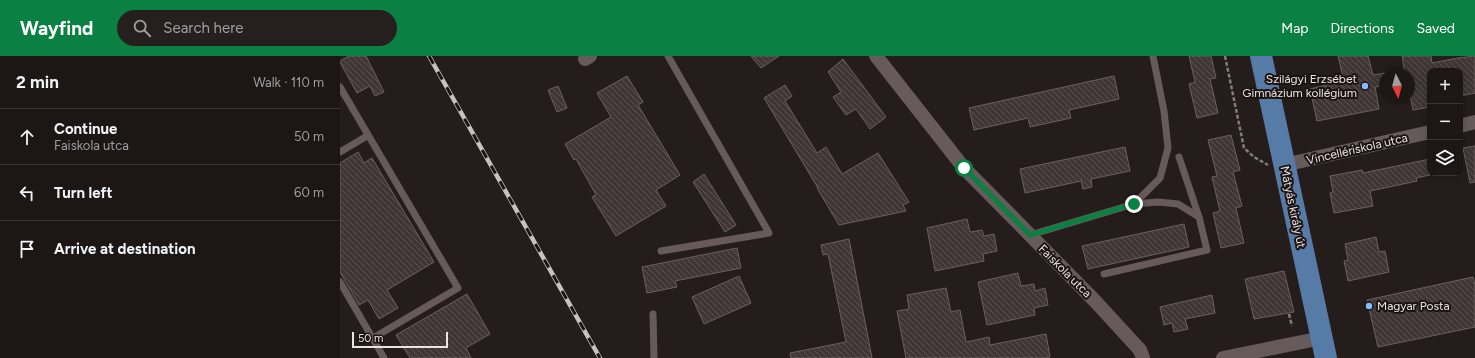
<!DOCTYPE html>
<meta charset="utf-8">
<style>
body{margin:0;font-family:Figtree,sans-serif;background:#251f1e;color:#f1f3f6}
.controls{position:absolute;right:12px;top:12px;display:grid;overflow:hidden;border-radius:8px;box-shadow:0 2px 10px #0003}
.controls button{width:36px;height:36px;display:grid;place-items:center;padding:0;border:0;border-bottom:1px solid #3a3534;background:#1c1615;color:#f1f3f6;font:20px sans-serif}
.compass{position:absolute;left:1039px;top:12px;width:36px;height:36px;border-radius:50%;background:#1c1615;box-shadow:0 2px 10px #0003;rotate:174deg}
.scale{position:absolute;left:12px;bottom:10px;width:96px;box-sizing:border-box;padding-left:4px;border:2px solid #eae3e3;border-top:0;font-size:11px;line-height:14px;white-space:nowrap;color:#eae3e3;-webkit-text-stroke:3px #1c1413;paint-order:stroke}
.stop{position:absolute;width:12px;height:12px;margin:-9px;border:3px solid #0b8043;border-radius:50%;background:#fff}
.stop.end{background:#0b8043;border-color:#fff;box-shadow:0 1px 4px #0008}
.list{margin:0;padding:0;list-style:none}
h2{display:flex;justify-content:space-between;align-items:center;height:52px;margin:0;padding:0 16px;font-size:17px}
h2 small{font-size:13px;font-weight:400;color:#a09fa0}
.list li{display:grid;grid-template-columns:26px 1fr auto;gap:12px;align-items:center;box-sizing:border-box;height:56px;padding:0 16px;border-top:1px solid #3a3534}
.list b{display:block;font-size:15px;white-space:nowrap}
.list p{margin:0;font-size:13px;white-space:nowrap;color:#a09fa0}
.list em{font-size:13px;font-style:normal;color:#a09fa0}
.icon{flex:none;width:22px;height:22px;fill:none;stroke:currentColor;stroke-width:2;stroke-linecap:round;stroke-linejoin:round}
.map{position:relative;flex:none;width:1135px;height:302px;overflow:hidden}
header{display:flex;align-items:center;gap:24px;box-sizing:border-box;height:56px;padding:0 20px;background:#0b8043;color:#fff}
header strong{font-size:19px}
nav{display:flex;gap:22px;margin-inline-start:auto;font-size:14px}
.search{width:280px;height:36px;background:#251f1e;display:flex;align-items:center;gap:10px;box-sizing:border-box;padding:0 14px;border-radius:22px;color:#a09fa0;font-size:15px}
main{display:flex}
aside{flex:1;background:#1c1615}
.map>svg:first-child{display:block}
</style>
<header>
<strong>Wayfind</strong>
<div class="search"><svg class="icon" aria-label="search" viewBox="0 0 24 24"><circle cx="10" cy="10" r="6"/><path d="M15 15l6 6"/></svg>Search here</div>
<nav><a>Map</a><a>Directions</a><a>Saved</a></nav>
</header>
<main>
<aside>
<h2>2 min<small>Walk · 110 m</small></h2>
<ul class="list">
<li><svg class="icon" aria-label="ahead" viewBox="0 0 24 24"><path d="M12 20V5M6 11l6-6 6 6"/></svg><div><b>Continue</b><p>Faiskola utca</p></div><em>50 m</em></li>
<li><svg class="icon" aria-label="left" viewBox="0 0 24 24"><path d="M17 20v-9H6M10 6l-5 5 5 5"/></svg><div><b>Turn left</b></div><em>60 m</em></li>
<li><svg class="icon" aria-label="arrive" viewBox="0 0 24 24"><path d="M6 21V4h12l-3 4 3 4H6"/></svg><div><b>Arrive at destination</b></div></li>
</ul>
</aside>
<div class="map">
<svg width="1135" height="302" viewBox="0 0 1135 302">
<defs>
<pattern id="building-back-hatch" width="6" height="6" patternUnits="userSpaceOnUse"><rect width="6" height="6" fill="#3f3635"/><path d="M-1 5l2 2M0 0l6 6M5-1l2 2" fill="none" stroke="#5b5352"/></pattern>
</defs>
<rect width="100%" height="100%" fill="#251d1c"/>
<g fill="url(#building-back-hatch)" stroke="#6b605f">
<polygon points="9,0 26,0 44,36 35,40 30,30 17,37 0,6 0,5"/>
<polygon points="411,0 439,0 421,12"/>
<polygon points="849,0 871,0 876,22 870,23 878,57 857,62 849,28 855,26"/>
<polygon points="998,0 1028,0 1033,19 1045,17 1045,29 1035,31 1039,53 977,65 970,33 1004,25"/>
<polygon points="1062,0 1091,0 1092,7 1118,2 1135,0 1135,37 1120,40 1120,15 1090,15 1090,51 1073,54 1069,34 1069,18 1065,18"/>
<polygon points="503,3 546,61 530,73 516,53 506,59 493,41 501,36 488,16"/>
<polygon points="287,20 303,46 298,49 340,119 316,134 326,150 276,180 252,141 256,139 236,103 234,104 225,88 271,61 257,37"/>
<polygon points="774,20 779,43 729,54 731,62 690,71 688,62 634,74 629,52"/>
<polygon points="445,29 452,40 445,45 477,97 486,91 502,118 538,97 569,146 563,149 566,155 499,169 477,132 478,132 424,42"/>
<polygon points="218,30 227,52 217,56 208,34"/>
<polygon points="891,79 900,114 893,116 902,150 896,152 904,187 881,192 873,157 880,155 872,121 877,120 868,84"/>
<polygon points="1135,90 1135,126 1130,127 1123,92"/>
<polygon points="785,91 790,115 751,123 752,131 743,133 741,125 685,137 680,113"/>
<polygon points="18,96 24,107 32,102 94,206 47,234 58,252 39,263 28,244 19,249 0,216 0,107"/>
<polygon points="1090,103 1090,119 1076,122 1077,125 1030,135 1033,150 994,157 990,137 993,136 990,120 1022,114 1023,117"/>
<polygon points="364,118 396,169 385,176 353,126"/>
<polygon points="627,163 630,176 642,174 644,180 654,178 657,195 643,198 644,205 595,215 587,172"/>
<polygon points="844,168 849,191 748,213 742,190"/>
<polygon points="1036,181 1039,196 1045,195 1049,216 1008,225 1004,205 1008,204 1005,188"/>
<polygon points="509,183 532,302 451,302 450,297 506,286 488,198 483,199 481,189"/>
<polygon points="397,192 401,212 335,225 337,231 307,237 302,211"/>
<polygon points="944,215 954,256 914,263 905,223"/>
<polygon points="678,217 681,230 694,228 695,235 705,232 708,249 694,252 695,259 647,269 638,226"/>
<polygon points="399,220 411,247 364,268 352,241"/>
<polygon points="1133,221 1135,229 1135,271 1038,291 1027,244"/>
<polygon points="606,232 611,256 620,254 626,286 649,281 650,289 706,278 710,301 703,302 566,302 557,255 569,253 567,239"/>
<polygon points="127,238 150,278 126,292 131,302 70,302 56,279"/>
<polygon points="872,239 875,257 845,263 848,273 834,276 832,267 824,269 820,251"/>
</g>
<g fill="none" stroke-linecap="round" stroke-linejoin="round">
<g stroke="#847c7c" stroke-width="2.5" stroke-dasharray="4 2" stroke-linecap="butt">
<polyline points="885,0 904,92 914,101 928,109"/>
<polyline points="949,258 952,270"/>
</g>
<g stroke="#665b5a" stroke-width="7">
<polyline points="0,31 118,232 33,282"/>
<polyline points="0,96 27,80"/>
<polyline points="839,101 859,161"/>
<polyline points="690,179 794,148 820,122 828,92 824,55 813,0"/>
<polyline points="321,195 429,177 328,0"/>
<polyline points="764,218 867,194 859,161 838,148 818,146 794,148"/>
<polyline points="0,226 44,302"/>
<polyline points="313,258 314,302"/>
</g>
<g stroke="#665b5a" stroke-width="14">
<polyline points="536,0 624,112 755,245 800,294 803,302"/>
<polyline points="245,3 250,0"/>
<polyline points="1120,70 1135,66"/>
<polyline points="944,109 1090,76"/>
<polyline points="883,302 982,282"/>
</g>
<polyline stroke="#577ba7" stroke-width="22" points="921,0 986,302"/>
<defs>
<polyline id="rail" points="89,0 260,302"/>
</defs>
<use href="#rail" stroke="#c8c1c0" stroke-width="4.5"/>
<use href="#rail" stroke="#1c1413" stroke-width="3" stroke-dasharray="9" stroke-linecap="butt"/>
</g>
<g fill="none" stroke-linecap="round" stroke-linejoin="round">
<polyline stroke="#0b8043" stroke-width="5" points="624,112 690,179 794,148"/>
</g>
<g fill="#85bbfb" stroke="#1c1413" stroke-width="1.5">
<circle cx="1025" cy="30" r="4"/>
<circle cx="1029" cy="250" r="4"/>
</g>
<g text-anchor="middle" dominant-baseline="central" stroke-width="4" stroke-linejoin="round" paint-order="stroke">
<g font-size="12" fill="#eae3e3" stroke="#1c1413" text-anchor="end">
<text x="1017" y="23">Szilágyi Erzsébet<tspan x="1017" dy="14">Gimnázium kollégium</tspan></text>
<text x="1037" y="250" text-anchor="start">Magyar Posta</text>
</g>
<g font-size="12" fill="#eae3e3" stroke="#1c1413">
<text transform="translate(1017 93) rotate(-13)">Vincellériskola utca</text>
<text transform="translate(953 151) rotate(78)">Mátyás király út</text>
<text transform="translate(725 215) rotate(45)">Faiskola utca</text>
</g>
</g>
</svg>
<div class="controls">
<button>+</button>
<button>−</button>
<button><svg class="icon" aria-label="layers" viewBox="0 0 24 24"><path d="M12 4l9 5-9 5-9-5zM3 14l9 5 9-5"/></svg></button>
</div>
<svg class="compass" viewBox="-18 -18 36 36"><path d="M0-13l5 13h-10z" fill="#e53935"/><path d="M0 13l5-13h-10z" fill="#a09fa0"/></svg>
<div class="scale">50 m</div>
<div class="stop" style="left:624px;top:112px"></div>
<div class="stop end" style="left:794px;top:148px"></div>
</div>
</main>
